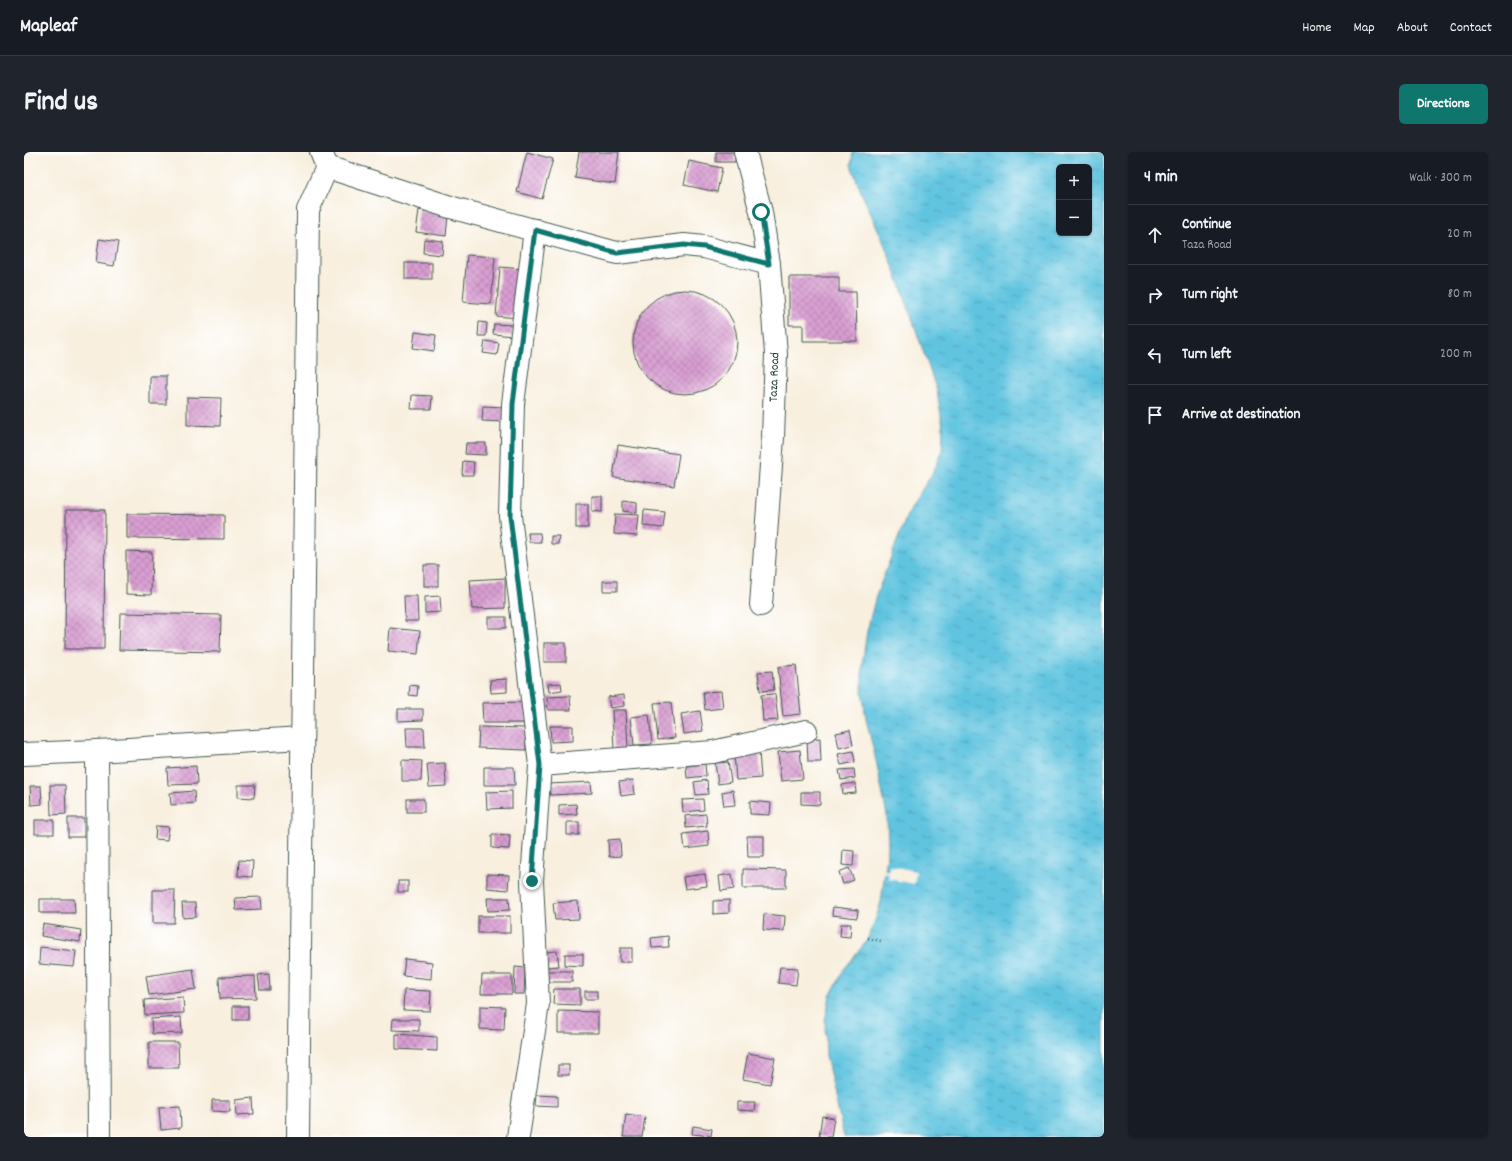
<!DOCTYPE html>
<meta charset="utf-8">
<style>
body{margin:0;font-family:Dekko,sans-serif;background:#20242c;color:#f1f3f6}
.controls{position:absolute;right:12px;top:12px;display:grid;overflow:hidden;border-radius:6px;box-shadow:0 1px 3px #0004}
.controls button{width:36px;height:36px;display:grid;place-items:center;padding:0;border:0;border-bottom:1px solid #363941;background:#171b24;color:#f1f3f6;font:20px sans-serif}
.stop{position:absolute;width:12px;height:12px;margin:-9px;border:3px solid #0f766e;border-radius:50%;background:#fff}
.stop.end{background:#0f766e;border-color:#fff;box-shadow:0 1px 4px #0008}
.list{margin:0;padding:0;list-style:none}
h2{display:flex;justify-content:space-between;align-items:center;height:52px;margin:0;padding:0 16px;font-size:17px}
h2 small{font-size:13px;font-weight:400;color:#9ea1a6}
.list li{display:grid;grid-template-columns:26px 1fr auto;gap:12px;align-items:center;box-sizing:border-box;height:60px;padding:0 16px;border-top:1px solid #363941}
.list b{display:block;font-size:15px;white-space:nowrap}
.list p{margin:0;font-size:13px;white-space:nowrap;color:#9ea1a6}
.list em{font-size:13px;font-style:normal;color:#9ea1a6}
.icon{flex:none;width:22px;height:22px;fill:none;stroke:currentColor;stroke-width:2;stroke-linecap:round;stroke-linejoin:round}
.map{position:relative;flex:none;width:1080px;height:985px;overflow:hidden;border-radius:6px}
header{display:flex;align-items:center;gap:24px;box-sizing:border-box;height:56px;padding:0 20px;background:#171b24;border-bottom:1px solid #363941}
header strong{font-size:19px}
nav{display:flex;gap:22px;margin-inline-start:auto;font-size:14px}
.intro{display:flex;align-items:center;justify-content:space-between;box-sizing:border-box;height:96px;padding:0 24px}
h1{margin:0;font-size:28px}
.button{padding:10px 18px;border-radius:6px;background:#0f766e;color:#fff;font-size:14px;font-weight:700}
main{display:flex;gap:24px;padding:0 24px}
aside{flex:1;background:#171b24;border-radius:6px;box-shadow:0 1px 3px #0004}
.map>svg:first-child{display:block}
</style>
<header>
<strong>Mapleaf</strong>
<nav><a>Home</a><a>Map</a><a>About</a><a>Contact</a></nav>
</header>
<div class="intro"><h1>Find us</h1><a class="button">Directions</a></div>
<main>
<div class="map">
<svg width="1080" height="985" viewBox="0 0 1080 985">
<defs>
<pattern id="water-ripples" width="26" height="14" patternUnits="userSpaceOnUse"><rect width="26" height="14" fill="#61c4e0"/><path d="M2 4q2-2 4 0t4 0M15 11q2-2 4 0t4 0" fill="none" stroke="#4fa0b6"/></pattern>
<pattern id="building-cross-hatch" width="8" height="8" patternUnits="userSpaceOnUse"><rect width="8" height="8" fill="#d99ed2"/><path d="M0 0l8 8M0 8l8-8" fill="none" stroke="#af82ab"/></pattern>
</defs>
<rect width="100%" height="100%" fill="#fff"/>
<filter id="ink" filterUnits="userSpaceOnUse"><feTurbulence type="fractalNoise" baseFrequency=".025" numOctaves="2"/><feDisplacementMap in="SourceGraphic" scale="8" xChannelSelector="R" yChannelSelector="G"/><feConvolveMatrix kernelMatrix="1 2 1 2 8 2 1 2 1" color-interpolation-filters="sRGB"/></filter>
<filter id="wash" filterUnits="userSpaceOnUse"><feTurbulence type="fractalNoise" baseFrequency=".012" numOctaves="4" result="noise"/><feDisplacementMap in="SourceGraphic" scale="16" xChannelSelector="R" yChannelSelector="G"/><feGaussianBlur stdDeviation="0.9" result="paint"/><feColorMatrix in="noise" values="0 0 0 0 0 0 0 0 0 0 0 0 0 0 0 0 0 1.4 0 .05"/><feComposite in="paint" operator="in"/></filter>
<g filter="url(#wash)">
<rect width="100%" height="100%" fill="#f8efde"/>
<path fill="url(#water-ripples)" stroke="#40808a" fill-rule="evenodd" d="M 829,0 L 1080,0 L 1080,985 L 820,985 L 802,904 L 801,869 L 806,844 L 821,816 L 842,790 L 852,766 L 857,750 L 864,695 L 863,664 L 853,613 L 842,567 L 838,539 L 838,513 L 843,479 L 852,444 L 885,358 L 908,322 L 918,301 L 919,275 L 913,239 L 876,132 L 857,84 L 837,40 L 827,13 ZM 1035,15 L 1065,15 L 1065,81 L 1035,81 Z"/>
<polygon fill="#f8efde" points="866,714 892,719 890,732 864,727 865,722 860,721 860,718 865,719"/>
<g id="blocks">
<g fill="url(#building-cross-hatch)">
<polygon points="503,0 529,7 518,47 493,40"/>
<polygon points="555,0 595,0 591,32 551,26"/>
<rect x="692" y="0" width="19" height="10"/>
<polygon points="665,9 698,16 693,40 660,33"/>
<polygon points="395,58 424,63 422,84 392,80"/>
<polygon points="75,87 94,90 90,114 72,111"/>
<polygon points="400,87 419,89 418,103 399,101"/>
<polygon points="443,103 471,105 467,152 439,150"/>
<rect x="381" y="111" width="27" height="16"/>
<polygon points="476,115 498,117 494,166 472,164"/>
<polygon points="765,125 815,125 815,140 832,140 833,189 779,189 779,173 765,173"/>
<circle cx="661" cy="190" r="52"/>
<polygon points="455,170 463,171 462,184 454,184"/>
<polygon points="470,172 489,173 489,184 469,182"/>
<polygon points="391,180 412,183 410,199 389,196"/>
<polygon points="461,189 475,191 473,203 459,201"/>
<rect x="126" y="224" width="16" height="28"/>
<polygon points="388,243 408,244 407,257 387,257"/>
<polygon points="163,245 197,246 196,274 163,273"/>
<polygon points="459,254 481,255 481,270 458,269"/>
<polygon points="442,291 462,291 462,303 441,302"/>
<polygon points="594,293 655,302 650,334 589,325"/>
<polygon points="439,309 450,310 449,323 438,323"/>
<polygon points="568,344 578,344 578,360 568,359"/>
<polygon points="599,349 613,351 613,361 599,359"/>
<rect x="552" y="352" width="12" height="24"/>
<polygon points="42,358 81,358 80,497 41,497"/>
<polygon points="620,358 641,360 639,376 619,374"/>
<polygon points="103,362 200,363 200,387 103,386"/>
<polygon points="591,362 615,363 613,384 590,382"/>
<polygon points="504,381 516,381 517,390 505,390"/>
<polygon points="527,384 535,384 534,392 527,392"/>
<polygon points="102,399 128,400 127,443 102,442"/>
<rect x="400" y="413" width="14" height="21"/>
<polygon points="481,426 481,456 448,457 446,428"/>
<rect x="579" y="429" width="14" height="10"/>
<polygon points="380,444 393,444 394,469 381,469"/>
<polygon points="416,444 417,460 401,461 401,445"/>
<polygon points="96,461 197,463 196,500 95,498"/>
<rect x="464" y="465" width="18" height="11"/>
<polygon points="366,476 396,479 394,502 364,499"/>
<rect x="520" y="491" width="22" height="19"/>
<polygon points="772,513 777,562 759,564 754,515"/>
<polygon points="748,519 750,538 736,539 734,520"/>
<polygon points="483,527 483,540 467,541 466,528"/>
<polygon points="537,531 538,538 525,540 524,532"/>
<polygon points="386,533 394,534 393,544 385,543"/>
<polygon points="697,539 699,556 681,558 679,540"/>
<polygon points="751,542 754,568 739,569 737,543"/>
<polygon points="600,543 601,554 586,556 584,545"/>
<polygon points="546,544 547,558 524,558 523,545"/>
<polygon points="503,550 503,571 459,571 458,551"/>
<polygon points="647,550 651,586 634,588 630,551"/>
<polygon points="374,557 399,557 399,568 374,569"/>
<polygon points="588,558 602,558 604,597 590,598"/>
<polygon points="676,559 679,579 660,582 657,562"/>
<polygon points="625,563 628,592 610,593 607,565"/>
<polygon points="526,574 549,574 549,589 527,590"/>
<polygon points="455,575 502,576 502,598 454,596"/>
<polygon points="382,576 400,576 401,595 383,595"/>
<polygon points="826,578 829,593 815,596 812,581"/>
<polygon points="796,586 797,610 784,610 783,587"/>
<polygon points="776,598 779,627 757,629 754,600"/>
<polygon points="829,599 831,610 817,613 814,602"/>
<polygon points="735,600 737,626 712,628 710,602"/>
<polygon points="378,608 398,609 397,629 378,629"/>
<polygon points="704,610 707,630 694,632 691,611"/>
<polygon points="421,611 422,634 405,635 403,612"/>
<polygon points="681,612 682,624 663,626 662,614"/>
<polygon points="172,614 173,632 144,633 143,616"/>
<polygon points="460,615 490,615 491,633 460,633"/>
<polygon points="830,617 831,626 817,628 815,618"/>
<polygon points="609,628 611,642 597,644 595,630"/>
<polygon points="683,628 684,642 672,643 670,630"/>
<polygon points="567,630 568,641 526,643 525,632"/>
<polygon points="831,631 832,641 819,642 818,633"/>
<polygon points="26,633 41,633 42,662 27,663"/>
<polygon points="214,633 231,633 230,646 214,645"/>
<polygon points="6,634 17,634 18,652 7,653"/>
<polygon points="709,638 711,653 700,654 698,640"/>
<polygon points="170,639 171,651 147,653 146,641"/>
<polygon points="488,639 488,656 463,657 462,640"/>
<polygon points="777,640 796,640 796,653 777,652"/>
<rect x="383" y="647" width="17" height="13"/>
<polygon points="679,647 680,658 659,660 658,648"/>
<polygon points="726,649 747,651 746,663 726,662"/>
<polygon points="552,652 553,662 535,663 535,653"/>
<polygon points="682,662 683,674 662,676 661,664"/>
<rect x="44" y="666" width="16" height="19"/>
<rect x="11" y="668" width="19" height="14"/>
<rect x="543" y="670" width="12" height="13"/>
<polygon points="132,674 145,675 143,688 131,687"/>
<polygon points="684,679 685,694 661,697 659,682"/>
<polygon points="468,682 486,683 485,697 468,696"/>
<polygon points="723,684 740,684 740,705 724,705"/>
<polygon points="596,687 597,704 585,705 584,688"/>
<polygon points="819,698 830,699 829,714 818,713"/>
<polygon points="215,708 229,709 228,725 214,724"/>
<polygon points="825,716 830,728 819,732 815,720"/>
<polygon points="719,717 762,718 762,736 719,736"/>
<polygon points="463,722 485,723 484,738 463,736"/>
<polygon points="681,722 683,734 661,737 659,725"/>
<polygon points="708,722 710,737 697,739 695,724"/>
<rect x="374" y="729" width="10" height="11"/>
<polygon points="129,738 151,738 150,771 129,771"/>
<polygon points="237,745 238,757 212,758 211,746"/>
<polygon points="463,746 485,746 486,758 464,759"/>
<polygon points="16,747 50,747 51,761 16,761"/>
<polygon points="705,748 705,761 689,762 689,749"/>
<polygon points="554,749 555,767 531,768 529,751"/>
<polygon points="158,751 171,751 172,765 159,766"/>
<polygon points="809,755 834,758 833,766 808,763"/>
<polygon points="740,762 761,764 760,779 739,778"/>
<rect x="454" y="764" width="32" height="17"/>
<polygon points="19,772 57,778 56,790 17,784"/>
<polygon points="817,772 827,772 826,785 816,784"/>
<polygon points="644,784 645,795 628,796 627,786"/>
<polygon points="16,795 52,799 50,815 15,812"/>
<rect x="596" y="796" width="12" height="14"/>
<polygon points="533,799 535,814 523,815 522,800"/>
<polygon points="541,802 559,802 559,814 541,813"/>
<polygon points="381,807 408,810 407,827 379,824"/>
<polygon points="491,815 501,816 500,842 490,842"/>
<polygon points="756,815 774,816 772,833 754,831"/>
<polygon points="169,817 172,837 125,843 122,824"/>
<rect x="523" y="819" width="25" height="11"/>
<polygon points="245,822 246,838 236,838 234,823"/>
<polygon points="458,823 488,823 488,842 457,842"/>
<polygon points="231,824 232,846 196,847 195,825"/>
<polygon points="530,837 556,837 556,853 529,852"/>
<polygon points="380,838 407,839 406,859 379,858"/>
<rect x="561" y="839" width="12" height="8"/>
<polygon points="159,845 160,861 121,863 120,848"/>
<rect x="209" y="854" width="15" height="14"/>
<polygon points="456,854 481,855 480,878 456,877"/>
<polygon points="534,859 574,860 574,881 534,881"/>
<polygon points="157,865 158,881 128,882 127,867"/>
<polygon points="369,867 395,867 395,879 368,878"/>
<polygon points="372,882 413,885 413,899 372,897"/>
<polygon points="125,890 154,890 155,916 125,916"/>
<polygon points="724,901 751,906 746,932 719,927"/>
<rect x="534" y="913" width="11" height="10"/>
<polygon points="513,943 533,944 533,955 512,954"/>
<polygon points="229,946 230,962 213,963 212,948"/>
<polygon points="188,948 206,948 206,960 188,959"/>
<polygon points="713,950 731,950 730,959 713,958"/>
<polygon points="156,954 157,976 137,978 135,955"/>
<polygon points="602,962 621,965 618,985 599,985"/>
<polygon points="798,964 810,966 807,985 795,985"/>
<polygon points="669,974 688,977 687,984 668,982"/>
</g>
</g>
</g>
<g filter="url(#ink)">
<use href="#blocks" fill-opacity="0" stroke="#40584e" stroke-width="1"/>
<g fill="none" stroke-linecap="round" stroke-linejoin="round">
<defs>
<g id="street">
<polyline points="721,0 737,60 745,112 752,202 749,285 737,453"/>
<polyline points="303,15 426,55 593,101 660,93 680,95 745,112"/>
<polyline points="73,599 75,985"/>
<polyline points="0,602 73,599 277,586"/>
<polyline points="516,613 689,600 782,579"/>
<polyline points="274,985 284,58 303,15 297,0"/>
<polyline points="494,985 514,852 508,729 516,613 486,364 489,252 511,78"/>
</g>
</defs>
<use href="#street" stroke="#40584e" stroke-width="24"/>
<polyline stroke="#40584e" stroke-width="2.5" stroke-dasharray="1 3" stroke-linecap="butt" points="844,786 857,789"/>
<use href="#street" stroke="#fff" stroke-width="22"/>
</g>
</g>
<g fill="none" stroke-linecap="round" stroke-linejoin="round" filter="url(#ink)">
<polyline stroke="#0f766e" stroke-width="5" points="508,729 516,613 486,364 489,252 511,78 593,101 660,93 680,95 745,112 737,60"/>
</g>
<g text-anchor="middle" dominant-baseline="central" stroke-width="3.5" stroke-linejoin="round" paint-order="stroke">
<g font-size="13" fill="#1f3d34" stroke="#fff">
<text transform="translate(751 225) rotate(-88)">Taza Road</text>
</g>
</g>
</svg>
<div class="controls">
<button>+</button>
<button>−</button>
</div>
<div class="stop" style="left:737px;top:60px"></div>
<div class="stop end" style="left:508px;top:729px"></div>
</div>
<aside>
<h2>4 min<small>Walk · 300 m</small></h2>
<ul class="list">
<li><svg class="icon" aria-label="ahead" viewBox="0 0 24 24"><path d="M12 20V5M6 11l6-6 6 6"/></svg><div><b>Continue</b><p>Taza Road</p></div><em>20 m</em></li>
<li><svg class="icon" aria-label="right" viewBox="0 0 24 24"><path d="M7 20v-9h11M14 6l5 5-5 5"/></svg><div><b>Turn right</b></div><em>80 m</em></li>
<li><svg class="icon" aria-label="left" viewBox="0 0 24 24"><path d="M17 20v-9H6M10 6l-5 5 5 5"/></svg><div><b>Turn left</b></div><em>200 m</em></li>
<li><svg class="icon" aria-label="arrive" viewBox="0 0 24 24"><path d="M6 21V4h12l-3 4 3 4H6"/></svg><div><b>Arrive at destination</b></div></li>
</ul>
</aside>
</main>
